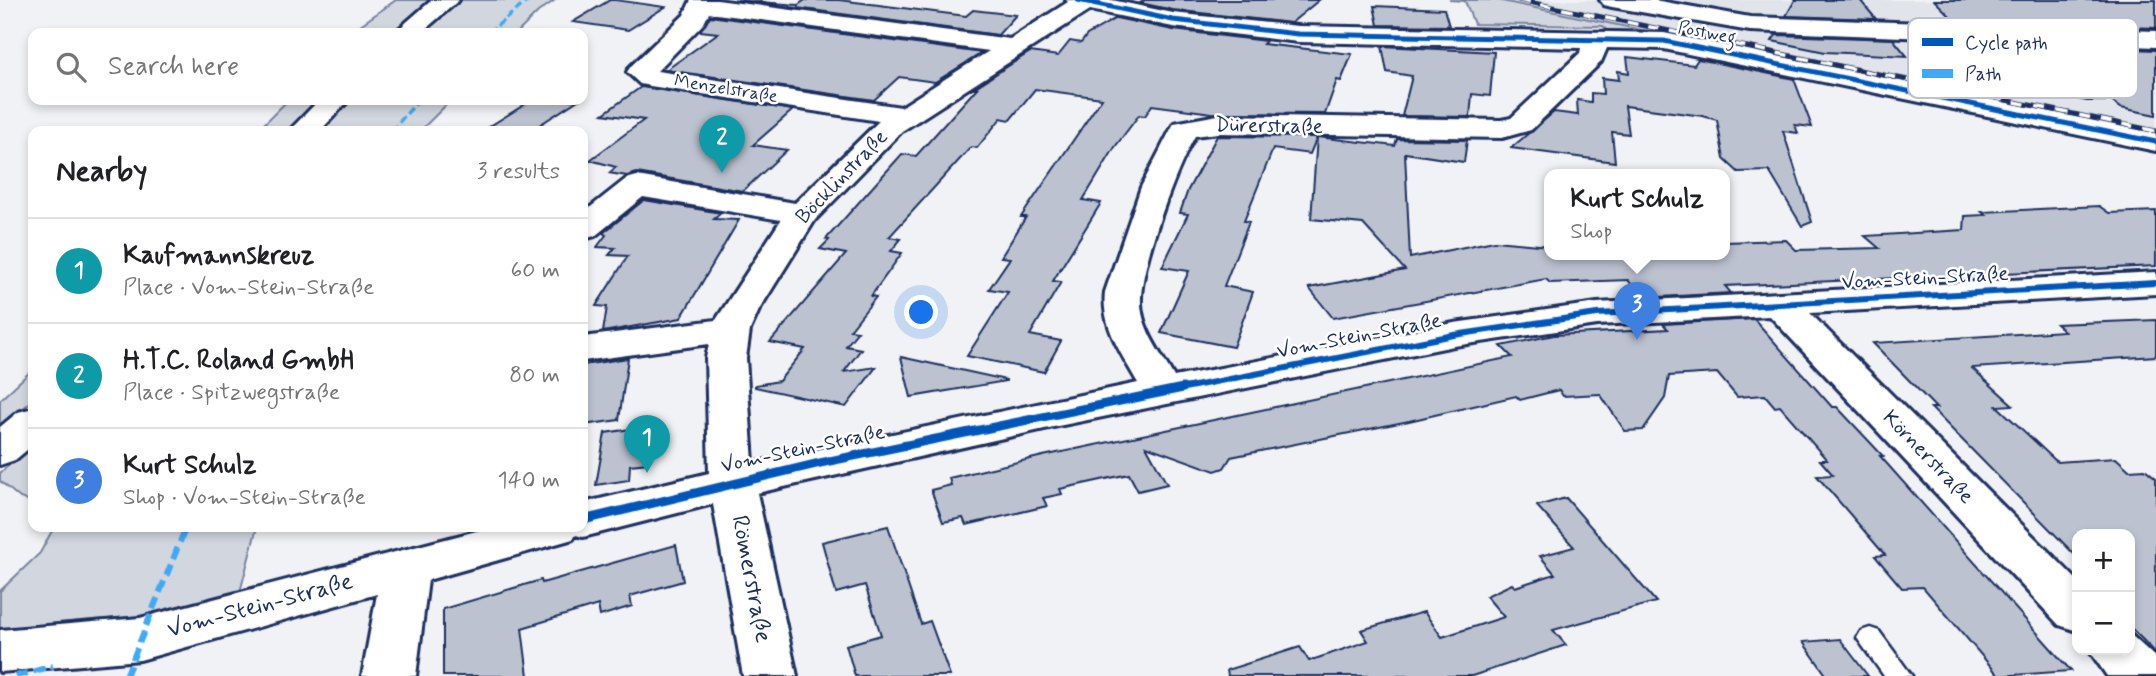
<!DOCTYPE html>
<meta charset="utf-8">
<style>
body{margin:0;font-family:Mynerve,sans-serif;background:#f6f6f6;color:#202124}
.controls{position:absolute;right:21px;bottom:21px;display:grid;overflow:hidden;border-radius:14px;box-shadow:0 4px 10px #0003}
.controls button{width:63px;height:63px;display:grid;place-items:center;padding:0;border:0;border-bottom:2px solid #e0e0e0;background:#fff;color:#202124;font:35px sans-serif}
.you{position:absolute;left:922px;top:313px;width:24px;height:24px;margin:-18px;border:5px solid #fff;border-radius:50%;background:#1a73e8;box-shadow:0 0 0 10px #1a73e833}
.badge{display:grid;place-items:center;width:46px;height:46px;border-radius:50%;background:#b45309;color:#fff;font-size:23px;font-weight:700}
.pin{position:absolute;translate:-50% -58px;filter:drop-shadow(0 2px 4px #0008)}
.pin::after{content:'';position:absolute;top:37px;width:24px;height:21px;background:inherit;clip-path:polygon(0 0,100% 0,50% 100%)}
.popup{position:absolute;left:1544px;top:169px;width:186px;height:91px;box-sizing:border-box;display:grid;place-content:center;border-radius:14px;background:#fff;filter:drop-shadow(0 2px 5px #0005);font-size:23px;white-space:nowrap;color:#757577}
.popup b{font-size:26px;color:#202124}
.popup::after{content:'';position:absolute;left:50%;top:100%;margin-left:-14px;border:14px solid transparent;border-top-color:#fff}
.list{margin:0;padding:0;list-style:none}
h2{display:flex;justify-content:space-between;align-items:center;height:91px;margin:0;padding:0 28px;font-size:30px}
h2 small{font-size:23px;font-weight:400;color:#757577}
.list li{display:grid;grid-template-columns:46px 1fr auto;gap:21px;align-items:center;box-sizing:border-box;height:105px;padding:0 28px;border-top:2px solid #e0e0e0}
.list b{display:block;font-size:26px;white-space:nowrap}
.list p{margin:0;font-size:23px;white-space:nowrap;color:#757577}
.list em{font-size:23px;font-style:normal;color:#757577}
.icon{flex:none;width:38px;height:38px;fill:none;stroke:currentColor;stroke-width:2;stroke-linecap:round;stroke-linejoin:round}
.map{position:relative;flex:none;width:2156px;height:676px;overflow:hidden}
.search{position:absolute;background:#fff;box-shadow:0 4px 10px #0003;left:28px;top:28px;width:560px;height:77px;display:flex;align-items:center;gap:18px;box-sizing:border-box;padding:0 24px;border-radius:14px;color:#757577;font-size:26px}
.panel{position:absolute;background:#fff;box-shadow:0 4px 10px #0003;left:28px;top:126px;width:560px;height:406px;border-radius:14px}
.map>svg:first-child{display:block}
</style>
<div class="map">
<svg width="2156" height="676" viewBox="0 0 2156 676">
<rect width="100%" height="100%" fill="#f1f2f5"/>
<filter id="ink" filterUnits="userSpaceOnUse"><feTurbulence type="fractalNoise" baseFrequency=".0143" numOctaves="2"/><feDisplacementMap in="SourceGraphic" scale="14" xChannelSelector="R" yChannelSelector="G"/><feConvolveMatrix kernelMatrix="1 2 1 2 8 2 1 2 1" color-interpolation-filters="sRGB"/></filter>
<g filter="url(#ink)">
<polygon fill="#e1e4ea" points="1497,0 2156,0 2156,137 1661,34"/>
<g fill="#d2d6df" stroke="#76829e" stroke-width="2">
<polygon points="396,0 437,0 395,33 349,33"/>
<polygon points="457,0 555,0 538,12 517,33 417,33"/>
<polygon points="1449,0 1497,0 1661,34 1609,34 1603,26 1474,24 1465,1"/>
<polygon points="288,100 323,100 292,131 257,131"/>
<polygon points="347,100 451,100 420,131 317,131"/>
<polygon points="33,369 33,400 0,427 0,400"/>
<polygon points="33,445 33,503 20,498 0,481 0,473"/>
<polygon points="54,527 257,527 240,592 163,614 63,623 41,635 0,636 0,591 40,553"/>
</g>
<g fill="#bcc2d0" stroke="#1b2f5e" stroke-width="2">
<polygon points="610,0 615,0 665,7 628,30 573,22"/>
<polygon points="737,0 798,5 805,0 839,0 966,16 973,10 1016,15 998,35"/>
<polygon points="1145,0 1319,0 1291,23 1173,10 1140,3"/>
<polygon points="1795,0 1860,0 1876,19 1786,16"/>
<polygon points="1934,0 2156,0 2156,28 1955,21"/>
<polygon points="1374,6 1444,9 1449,26 1378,25"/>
<polygon points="710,16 982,53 935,82 899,77 874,100 666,70 718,33 700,31"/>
<polygon points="1116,18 1173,30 1266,41 1263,44 1352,54 1341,81 1337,80 1325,114 1212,113 1152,105 1145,116 1139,115 1115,147 1083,200 1101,203 1053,281 1061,282 1030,335 1061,341 1044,372 967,356 1008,292 989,289 1010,258 1001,257 1026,217 1021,217 1102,98 1035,89 1010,120 1001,118 977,148 971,147 889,237 901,239 891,251 902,253 871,296 876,297 850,330 858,331 846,346 861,349 844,372 876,367 846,407 755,387 755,385 779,381 805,349 770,342 846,254 820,249 829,240 826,239 902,154 916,156 977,88 974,88 1030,52 1058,56 1070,41 1081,43 1087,35"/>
<polygon points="1776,35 1893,39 1907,56 1825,52 1772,41"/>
<polygon points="1976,43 2156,50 2156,115 2121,108 2111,101 2087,101 1950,74 1918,44 1980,47"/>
<polygon points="1382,46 1494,52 1490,96 1472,94 1470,117 1402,116 1412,76 1387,72"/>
<polygon points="1627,57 1694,65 1698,59 1794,79 1812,127 1795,125 1798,133 1783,131 1812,222 1802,226 1769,171 1738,172 1724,159 1717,120 1703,116 1625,106 1629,134 1612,132 1615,162 1511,148 1554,112 1578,115 1577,100 1591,102 1591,93 1603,94 1602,78 1619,80 1618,71 1629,73"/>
<polygon points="641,87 793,110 753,145 787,150 743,191 637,173 627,176 609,173 616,167 590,160 644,120 603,114"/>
<polygon points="532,100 578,100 530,131 482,131"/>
<polygon points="1217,136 1317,137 1310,154 1273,149 1244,221 1249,222 1224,286 1253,292 1233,347 1161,333 1189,271 1162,267 1188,214 1180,213 1188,190"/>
<polygon points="1317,137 1395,146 1397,139 1467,140 1464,162 1405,153 1410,258 1494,241 1550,246 1550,254 1725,254 1725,242 1786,240 1796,250 1879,248 1865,236 1964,230 1965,216 1986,215 1982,212 2099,206 2109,213 2156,211 2156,266 1725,286 1731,293 1642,298 1628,280 1550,283 1546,279 1333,318 1309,288 1405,270 1363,224 1311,219"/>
<polygon points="644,200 721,213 714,219 739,220 681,318 603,332 607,307 596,306 628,256 609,255 615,248 597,247 606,235 603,233"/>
<polygon points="1754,319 1832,407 1837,407 1883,456 1880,456 2071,671 1999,676 1923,587 1902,588 1875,556 1885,555 1817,476 1833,475 1820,460 1827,460 1780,406 1775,407 1765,395 1737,397 1717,373 1669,376 1665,398 1643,430 1625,431 1600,394 1563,396 1559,390 1520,400 1516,396 1409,421 1231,457 1224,468 1215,471 1146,446 1167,484 1138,491 1129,474 1060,489 1062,494 1043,498 1047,506 966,525 963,518 943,522 931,490 951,485 949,478 1043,456 1512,357 1501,346 1554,335 1668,329 1663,324"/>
<polygon points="2156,320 2156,356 1972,368 2013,405 1997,406 2057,462 2116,458 2129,470 2145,469 2156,478 2156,653 2130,627 2130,534 2077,534 2077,557 1931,408 1936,408 1873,343 2064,331 2056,324"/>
<polygon points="901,357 1006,380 1006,381 911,397"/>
<polygon points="628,358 619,420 583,425 583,365"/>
<polygon points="651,426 648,463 630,465 629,480 596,485 605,433"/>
<polygon points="1566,498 1656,602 1553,630 1566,645 1472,676 1228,676 1227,670 1300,647 1309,661 1368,641 1361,630 1424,612 1442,637 1504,617 1486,596 1512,584 1515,587 1555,574 1540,556 1574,547 1537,506"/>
<polygon points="888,526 921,624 930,621 950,676 855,676 846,645 881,635 865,585 836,593 822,542"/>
<polygon points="676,545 683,581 630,596 632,606 600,616 598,605 522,628 528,676 443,676 443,609 541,580 542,583"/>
<polygon points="1840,639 1852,655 1868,676 1827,676 1803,642"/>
</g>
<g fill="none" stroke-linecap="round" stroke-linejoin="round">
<defs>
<polygon id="lane" points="1870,628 1879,631 1912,676 1884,676 1857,638 1861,631"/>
<g id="street">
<path d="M 691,0 L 717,0 L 1010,39 L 1068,2 L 1066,0 L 1112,0 L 1173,13 L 1298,26 L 1664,33 L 2156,133 L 2156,151 L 1664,49 L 1607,48 L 1601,62 L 1531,130 L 1502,138 L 1218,133 L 1195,136 C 1176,169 1139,267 1141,304 C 1142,330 1162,355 1174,377 L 1454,323 L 1597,303 L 2156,272 L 2156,294 L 1810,313 L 2077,580 L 2077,631 L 2059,625 L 1770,316 L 1597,325 L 1454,346 L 1058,426 L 757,493 L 797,676 L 743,676 L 713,504 L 583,537 L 576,535 L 573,539 L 428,580 L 416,676 L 362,676 L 377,594 L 140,660 L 0,672 L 0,630 L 140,618 L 492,527 L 583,527 L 583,503 L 709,473 L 706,358 L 709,344 L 583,361 L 583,337 L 716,320 L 781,220 L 643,197 L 595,236 L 583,239 L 583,213 L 626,179 L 637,176 L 795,203 L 879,121 L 650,86 L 640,84 L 627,72 L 631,66 L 684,15 ZM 1090,10 L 1173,27 L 1298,42 L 1581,48 L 1580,53 L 1511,118 L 1501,120 L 1218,115 L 1174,123 L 1141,187 L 1105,292 C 1101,325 1122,355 1138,383 L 753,463 L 746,358 L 750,330 L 759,310 L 815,220 L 902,131 ZM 709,13 L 989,51 L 901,107 L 657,71 L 704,23 Z"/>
<polygon points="1600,0 1654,0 1750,17 2156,31 2156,47 1750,31 1612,7 1604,5"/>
<polygon points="2130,634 2156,658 2156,676 2107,676 2089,650 2130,650"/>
</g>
<g id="secondary">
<polygon points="432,0 459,0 421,33 394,33"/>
<polygon points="319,100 349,100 320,131 289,131"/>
<polygon points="33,408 33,445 15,460 0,465 0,427 18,412"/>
</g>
</defs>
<use href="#lane" stroke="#1b2f5e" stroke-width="5"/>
<use href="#street" stroke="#1b2f5e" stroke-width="6"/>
<use href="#secondary" stroke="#1b2f5e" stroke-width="6"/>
<use href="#lane" fill="#fff" fill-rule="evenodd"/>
<use href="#street" fill="#fff" fill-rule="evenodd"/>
<use href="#secondary" fill="#fff" fill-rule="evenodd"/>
<defs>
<polyline id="rail" points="1519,0 2156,131"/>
</defs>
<use href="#rail" stroke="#1b2f5e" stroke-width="5"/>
<use href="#rail" stroke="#fff" stroke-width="3.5" stroke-dasharray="11" stroke-linecap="butt"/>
<g stroke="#3fa9f5" stroke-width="3.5" stroke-dasharray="8 3.5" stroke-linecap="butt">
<polyline points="488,33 529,0"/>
<polyline points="391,131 419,100"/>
</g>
<g stroke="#3fa9f5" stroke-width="6" stroke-dasharray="12 6" stroke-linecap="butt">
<polyline points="16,676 53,666"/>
<polyline points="126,676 186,527"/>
</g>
<defs>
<polyline id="cycleway-far2" points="1078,0 1173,20 1298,34 1664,41 2156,142"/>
<polyline id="cycleway-far1" points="1174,390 1454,335 1597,314 2156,283"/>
<polyline id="cycleway" points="583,520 820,463 1183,388"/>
</defs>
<use href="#cycleway-far2" stroke="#fff" stroke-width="9"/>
<use href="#cycleway-far1" stroke="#fff" stroke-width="10"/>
<use href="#cycleway" stroke="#fff" stroke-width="13"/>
<use href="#cycleway-far2" stroke="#0057b8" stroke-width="5"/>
<use href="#cycleway-far1" stroke="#0057b8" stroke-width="6"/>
<use href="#cycleway" stroke="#0057b8" stroke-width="9"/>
</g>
</g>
<g text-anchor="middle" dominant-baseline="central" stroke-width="5" stroke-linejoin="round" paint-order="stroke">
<g font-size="18" fill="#1b2f5e" stroke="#fff">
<text transform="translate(1707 33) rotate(11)">Postweg</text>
<text transform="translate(726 89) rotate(9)">Menzelstraße</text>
</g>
<g font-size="21" fill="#1b2f5e" stroke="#fff">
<text transform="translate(1269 126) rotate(1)">Dürerstraße</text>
<text transform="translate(842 177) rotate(-46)">Böcklinstraße</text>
<text transform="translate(1925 278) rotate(-3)">Vom-Stein-Straße</text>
<text transform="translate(1359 336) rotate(-11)">Vom-Stein-Straße</text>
<text transform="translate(803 449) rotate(-12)">Vom-Stein-Straße</text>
<text transform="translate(1928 457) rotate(46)">Körnerstraße</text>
</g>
<g font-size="24" fill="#1b2f5e" stroke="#fff">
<text transform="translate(751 579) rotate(79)">Römerstraße</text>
<text transform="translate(260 606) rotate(-15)">Vom-Stein-Straße</text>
</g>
</g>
<rect x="1908" y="18" width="230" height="80" rx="10" fill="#fff" stroke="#bbc1cf" stroke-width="2"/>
<rect x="1922" y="38" width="31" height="8" fill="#0057b8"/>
<rect x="1922" y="69" width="31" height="9" fill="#3fa9f5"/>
<g font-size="19" fill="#1b2f5e">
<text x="1965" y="49">Cycle path</text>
<text x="1965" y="80">Path</text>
</g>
</svg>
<div class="controls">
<button>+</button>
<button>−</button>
</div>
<div class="you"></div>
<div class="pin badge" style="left:647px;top:473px;background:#0f9aa8">1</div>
<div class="pin badge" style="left:722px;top:173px;background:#0f9aa8">2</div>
<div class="pin badge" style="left:1637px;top:340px;background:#3f7fe0">3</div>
<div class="popup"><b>Kurt Schulz</b>Shop</div>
<div class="search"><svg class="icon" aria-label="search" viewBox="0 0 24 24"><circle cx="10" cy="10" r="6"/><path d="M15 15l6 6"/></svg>Search here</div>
<section class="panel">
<h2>Nearby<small>3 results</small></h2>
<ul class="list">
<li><span class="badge" style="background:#0f9aa8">1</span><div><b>Kaufmannskreuz</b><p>Place · Vom-Stein-Straße</p></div><em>60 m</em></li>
<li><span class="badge" style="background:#0f9aa8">2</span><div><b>H.T.C. Roland GmbH</b><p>Place · Spitzwegstraße</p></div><em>80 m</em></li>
<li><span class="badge" style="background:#3f7fe0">3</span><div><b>Kurt Schulz</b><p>Shop · Vom-Stein-Straße</p></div><em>140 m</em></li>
</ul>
</section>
</div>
